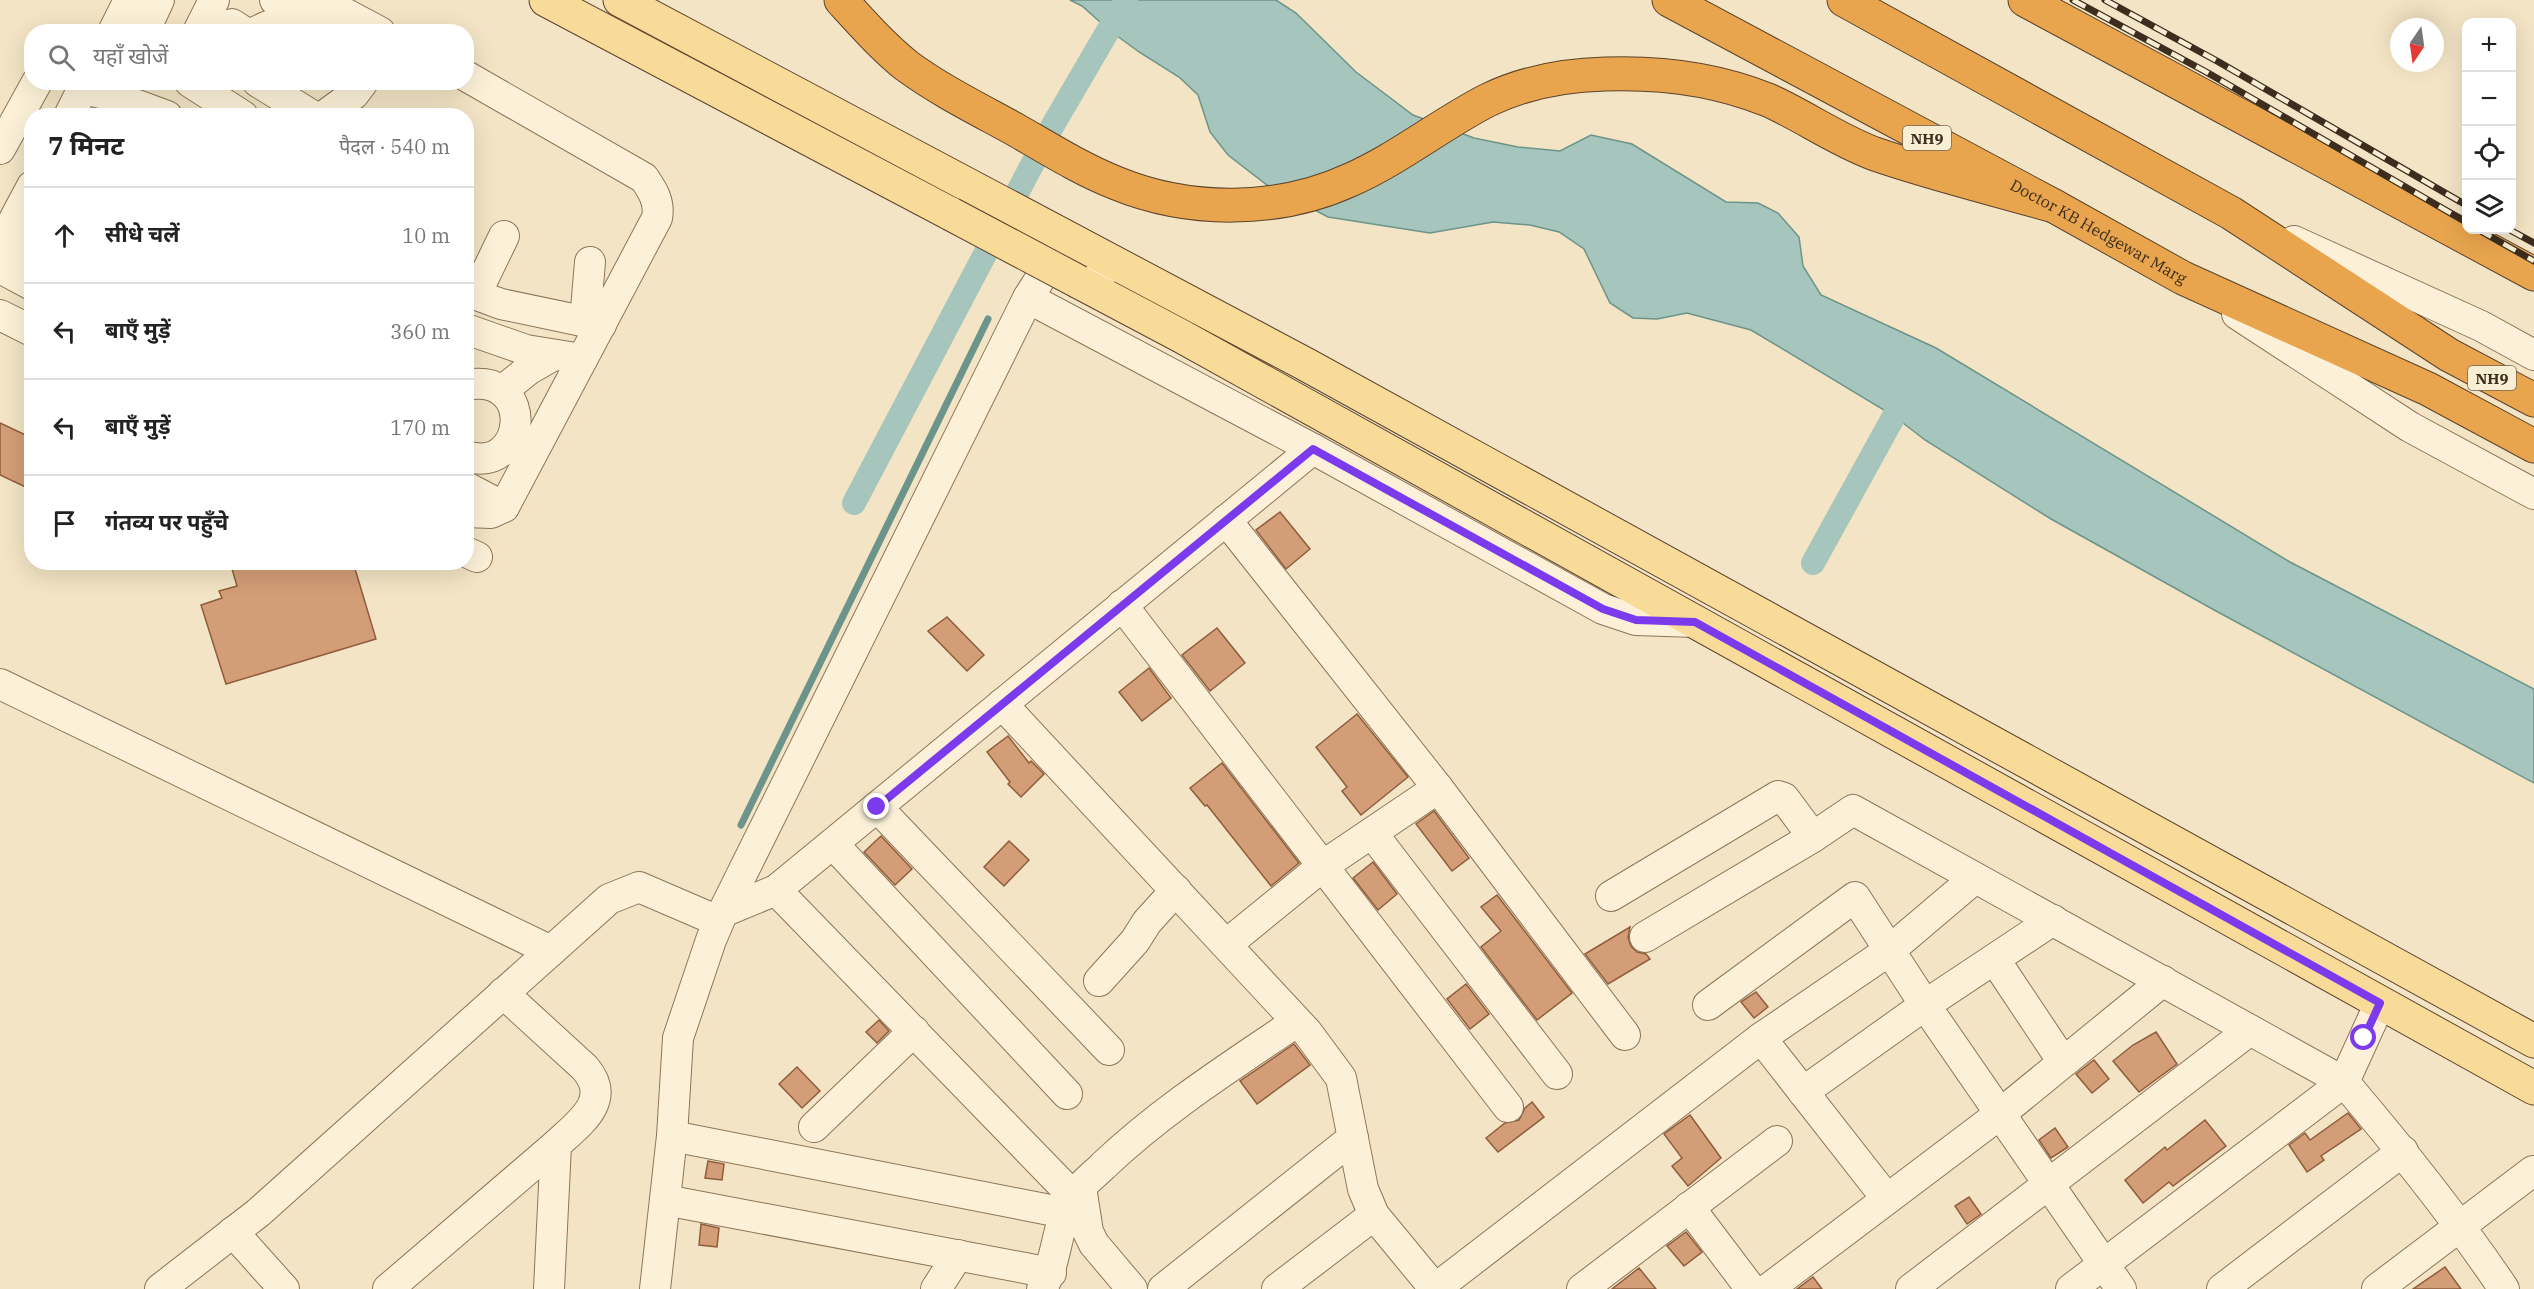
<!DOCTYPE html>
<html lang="hi">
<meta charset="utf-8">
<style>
body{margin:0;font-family:"IBM Plex Serif","Noto Sans Devanagari",serif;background:#f6f6f6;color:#222}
.controls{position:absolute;right:18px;top:18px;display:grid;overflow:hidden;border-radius:12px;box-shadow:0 6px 24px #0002}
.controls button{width:54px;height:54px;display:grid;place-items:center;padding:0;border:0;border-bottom:2px solid #e0e0e0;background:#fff;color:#222;font:30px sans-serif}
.compass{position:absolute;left:2390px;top:18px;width:54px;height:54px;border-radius:50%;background:#fff;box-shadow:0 6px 24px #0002;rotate:193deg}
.stop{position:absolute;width:18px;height:18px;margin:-14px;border:4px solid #7c3aed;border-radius:50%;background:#fff}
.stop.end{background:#7c3aed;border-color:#fff;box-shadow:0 2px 6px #0008}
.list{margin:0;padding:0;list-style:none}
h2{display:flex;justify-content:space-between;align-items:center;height:78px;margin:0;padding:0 24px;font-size:26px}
h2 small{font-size:20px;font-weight:400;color:#767676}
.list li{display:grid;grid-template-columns:39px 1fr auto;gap:18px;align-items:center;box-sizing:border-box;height:96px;padding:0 24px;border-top:2px solid #e0e0e0}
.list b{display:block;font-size:22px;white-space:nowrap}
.list em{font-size:20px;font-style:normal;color:#767676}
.icon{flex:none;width:33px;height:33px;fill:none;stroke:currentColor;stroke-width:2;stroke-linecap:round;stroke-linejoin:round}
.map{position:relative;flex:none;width:2534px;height:1289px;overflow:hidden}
.search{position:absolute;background:#fff;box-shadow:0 6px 24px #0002;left:24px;top:24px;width:450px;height:66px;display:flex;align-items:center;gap:15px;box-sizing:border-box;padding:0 21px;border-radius:24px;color:#767676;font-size:22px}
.panel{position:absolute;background:#fff;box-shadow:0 6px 24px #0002;left:24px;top:108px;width:450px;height:462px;border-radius:24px}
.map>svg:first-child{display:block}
</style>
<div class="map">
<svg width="2534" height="1289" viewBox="0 0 2534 1289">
<rect width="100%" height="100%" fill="#f2e4c4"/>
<polygon fill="#a6c5bc" stroke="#6c948a" stroke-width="1.5" points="1070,0 1276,0 1296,13 1356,72 1413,115 1474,138 1518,147 1560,151 1591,135 1632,144 1726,202 1758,203 1778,213 1799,237 1803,266 1821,295 1936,348 2290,562 2534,689 2534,783 2216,611 2051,519 1925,440 1894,416 1751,330 1687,313 1657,319 1633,318 1610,303 1584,249 1559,232 1530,225 1493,222 1430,233 1328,217 1267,185 1228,155 1210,132 1198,95 1179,77 1139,52 1109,30 1082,6"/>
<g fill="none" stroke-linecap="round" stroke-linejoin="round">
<polyline stroke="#6c948a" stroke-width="7" points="741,825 988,319"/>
<g stroke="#a6c5bc" stroke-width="24">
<polyline points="854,503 1053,125 1126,0"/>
<polyline points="1813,563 1894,416 1916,393"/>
</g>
</g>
<g fill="#d39d77" stroke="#905d3c" stroke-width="1.5">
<polygon points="0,423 32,438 32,490 0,475"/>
<polygon points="1280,512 1310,549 1286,569 1256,530"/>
<polygon points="230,562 353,562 376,639 226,684 201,605 222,598 219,591 237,586"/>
<polygon points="947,617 984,655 967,671 928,631"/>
<polygon points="1217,628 1245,663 1210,691 1182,655"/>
<polygon points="1149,668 1171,698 1142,721 1119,692"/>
<polygon points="1357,714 1408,777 1361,815 1342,791 1347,787 1316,747"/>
<polygon points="1008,736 1029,763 1031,761 1044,774 1021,797 1008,784 1010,782 987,752"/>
<polygon points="1222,763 1299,863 1271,886 1207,805 1205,806 1190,788"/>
<polygon points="1434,811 1469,858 1452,871 1416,824"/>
<polygon points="881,836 912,869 895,885 864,852"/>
<polygon points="1009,841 1029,860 1004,886 984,867"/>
<polygon points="1373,862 1397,894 1378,910 1353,878"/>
<polygon points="1497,895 1572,993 1537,1020 1481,947 1501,931 1481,907"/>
<polygon points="1630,927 1628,938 1631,946 1637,952 1646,954 1650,959 1608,984 1585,954"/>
<polygon points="1466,984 1489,1014 1470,1029 1447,999"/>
<polygon points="1756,992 1768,1007 1754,1018 1741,1002"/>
<polygon points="879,1020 889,1031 877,1043 866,1032"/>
<polygon points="2156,1032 2177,1064 2139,1092 2113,1061 2133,1045"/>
<polygon points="1294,1044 1310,1065 1257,1104 1240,1081"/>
<polygon points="2094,1060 2109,1079 2092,1093 2076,1074"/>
<polygon points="797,1067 820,1091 802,1108 779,1084"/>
<polygon points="1532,1102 1544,1117 1498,1152 1486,1138 1505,1123 1519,1120 1525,1108"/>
<polygon points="2348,1113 2361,1129 2321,1156 2324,1160 2307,1172 2289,1145 2305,1133 2310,1140"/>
<polygon points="1690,1115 1721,1158 1688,1186 1672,1166 1682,1158 1664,1134"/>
<polygon points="2205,1120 2226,1146 2173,1186 2169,1182 2143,1203 2125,1180 2165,1147 2167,1150"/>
<polygon points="2055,1128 2068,1147 2051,1158 2039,1140"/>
<polygon points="708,1161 724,1164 722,1180 705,1178"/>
<polygon points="1969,1197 1981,1214 1967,1224 1955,1206"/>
<polygon points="701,1224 719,1228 717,1247 699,1245"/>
<polygon points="1686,1232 1702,1252 1684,1266 1667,1246"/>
<polygon points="2445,1267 2461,1289 2413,1289"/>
<polygon points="1639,1268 1656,1289 1612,1289"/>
<polygon points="1813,1277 1822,1289 1797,1289"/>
</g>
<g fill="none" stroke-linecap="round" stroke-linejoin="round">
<defs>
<g id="minor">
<polyline points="275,0 335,32"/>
<polyline points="320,0 380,32"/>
<polyline points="113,32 129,0"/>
<polyline points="144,32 159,0"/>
<polyline points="198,32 214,0"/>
<polyline points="214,32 219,27 232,24 244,32"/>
<polyline points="255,32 268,26 281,32"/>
<path d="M 466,76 L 644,178 C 653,191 660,202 657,218 L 504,507 L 491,513 L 466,512"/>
<polyline points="190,82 243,116"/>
<polyline points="258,82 313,116"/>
<polyline points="83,89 113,96 167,116"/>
<polyline points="69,116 86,82"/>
<polyline points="324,116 354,94 363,82"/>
<polyline points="0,149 37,82"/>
<polyline points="3,239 32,254"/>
<polyline points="2294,241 2481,326 2534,355"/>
<polyline points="0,246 32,186"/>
<polyline points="0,268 32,285"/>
<polyline points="466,291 501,304 601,325"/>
<polyline points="476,294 504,236"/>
<polyline points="1028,298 1313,449 1603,609 1636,620 1695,622"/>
<polyline points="2237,314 2410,427 2534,494"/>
<polyline points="0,315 32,331"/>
<polyline points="585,321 590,262"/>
<polyline points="466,329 526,350 582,359"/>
<path d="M 466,385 C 538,372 526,476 466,456"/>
<polyline points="502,391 528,370 554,355"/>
<polyline points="466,487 504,507"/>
<polyline points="1226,520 1438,788 1625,1035"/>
<polyline points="466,552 477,557"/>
<polyline points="1122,605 1508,1107"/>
<polyline points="0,684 551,951"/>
<polyline points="1002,704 1307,1032 1341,1078 1363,1189 1374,1215 1435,1289"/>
<polyline points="877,807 1109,1050"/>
<polyline points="1372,833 1557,1074"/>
<polyline points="833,844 1067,1094"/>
<polyline points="776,890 1073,1196"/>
<polyline points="1611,896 1778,796 1784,798 1813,837"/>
<polyline points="723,912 776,890 1313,449"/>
<path d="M 1645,937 L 1813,837 L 1853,810 L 2344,1082 C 2401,1149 2455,1216 2504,1289"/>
<polyline points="1227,944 1324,865 1438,788"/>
<polyline points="1995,960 2063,1062"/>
<polyline points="1099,981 1135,941 1147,922 1176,890"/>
<path d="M 503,993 L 585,1068 C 613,1101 579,1123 556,1145 L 549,1289"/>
<polyline points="1708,1005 1855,897 1925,1005 2121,1289"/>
<polyline points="1761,1038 1887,1199"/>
<polyline points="1803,1092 1925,1005 2053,920"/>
<polyline points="814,1127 914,1031"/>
<polyline points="672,1136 1065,1213"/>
<polyline points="1081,1187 1088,1232 1094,1244 1132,1289"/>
<polyline points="665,1200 1051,1273"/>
<polyline points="1689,1207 1751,1289"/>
<polyline points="233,1232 284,1289"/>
<polyline points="160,1289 258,1213 609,899 639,887 718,921"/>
<polyline points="388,1289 556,1145"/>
<path d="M 655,1289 L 672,1136 L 678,1038 L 711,940 L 723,912 L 1028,298 L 1053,258 C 1069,252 1092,268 1111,267"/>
<polyline points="936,1289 958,1255"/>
<path d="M 1042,1289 C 1057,1261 1056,1227 1072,1199 C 1079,1186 1093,1176 1103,1166 C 1162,1110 1230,1067 1296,1022"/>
<polyline points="1163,1289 1353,1138"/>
<polyline points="1277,1289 1374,1215"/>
<polyline points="1435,1289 1761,1038 1890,950 1975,878"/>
<polyline points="1582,1289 1777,1141"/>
<polyline points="1768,1289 2000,1114 2163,981"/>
<polyline points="1911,1289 2250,1030"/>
<polyline points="2071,1289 2344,1082 2380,1003"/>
<polyline points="2222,1289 2403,1151"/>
<polyline points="2377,1289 2533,1171"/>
</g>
<g id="major">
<polyline points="546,0 951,214"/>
<polyline points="620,0 1307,365 2534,1041"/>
<polyline points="1079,282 1181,336 2534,1088"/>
</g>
<g id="highway">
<path d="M 841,0 C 862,23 883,47 907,66 C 941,91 980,110 1016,130 C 1049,149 1081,169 1116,183 C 1189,213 1278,213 1350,180 C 1398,159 1441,124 1488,100 C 1523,83 1566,75 1605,74 C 1660,72 1716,79 1768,100 C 1804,116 1837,140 1875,154 C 1933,174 1995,189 2054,206"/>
<path id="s1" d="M 1669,0 L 2054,206 L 2183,278 L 2428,389 L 2534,446"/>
<polyline points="1844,0 2231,213 2449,355 2534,400"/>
<polyline points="2025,0 2534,274"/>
</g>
</defs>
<use href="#minor" stroke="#8e7558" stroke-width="32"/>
<use href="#major" stroke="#5c432d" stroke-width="35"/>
<use href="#highway" stroke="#5c432d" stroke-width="35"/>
<use href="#minor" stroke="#fcf1d8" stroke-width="30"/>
<use href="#major" stroke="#f8db99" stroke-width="33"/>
<use href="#highway" stroke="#e8a54e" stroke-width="33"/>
<defs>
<g id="rail">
<polyline points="2073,0 2208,73 2466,222"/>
<polyline points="2105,0 2217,61 2466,205"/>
<polyline points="2479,230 2534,261"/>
<polyline points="2510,230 2534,243"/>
</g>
</defs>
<use href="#rail" stroke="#3d2d1e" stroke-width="7"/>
<use href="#rail" stroke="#f8eed4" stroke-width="4.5" stroke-dasharray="14" stroke-linecap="butt"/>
<defs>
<polyline id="major-bridge" points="951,214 1079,282"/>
</defs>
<use href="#major-bridge" stroke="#5c432d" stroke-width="35" stroke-linecap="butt"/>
<use href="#major-bridge" stroke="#f8db99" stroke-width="33"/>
</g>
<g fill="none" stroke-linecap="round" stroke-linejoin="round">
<polyline stroke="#7c3aed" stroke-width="8" points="877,807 1313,449 1603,609 1636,620 1695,622 2380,1003 2364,1038"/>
</g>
<g text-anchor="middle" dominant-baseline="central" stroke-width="6" stroke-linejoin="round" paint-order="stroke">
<g fill="#f8eed4" stroke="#756755" stroke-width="1.5">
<rect x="1903" y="126" width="48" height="24" rx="4.5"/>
<rect x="2468" y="366" width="48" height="24" rx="4.5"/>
</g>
<g font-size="15" font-weight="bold" fill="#3d2d1e">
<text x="1927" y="138">NH9</text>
<text x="2492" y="378">NH9</text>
</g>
<g font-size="16" fill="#3d2d1e" stroke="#f8eed4">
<text stroke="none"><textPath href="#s1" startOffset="488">Doctor KB Hedgewar Marg</textPath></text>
</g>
</g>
</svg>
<div class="controls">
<button>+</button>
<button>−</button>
<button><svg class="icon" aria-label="locate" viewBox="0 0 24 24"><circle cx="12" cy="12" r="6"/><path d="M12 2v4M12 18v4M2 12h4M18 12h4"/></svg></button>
<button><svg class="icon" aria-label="layers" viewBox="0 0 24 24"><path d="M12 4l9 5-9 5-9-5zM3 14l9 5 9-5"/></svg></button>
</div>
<svg class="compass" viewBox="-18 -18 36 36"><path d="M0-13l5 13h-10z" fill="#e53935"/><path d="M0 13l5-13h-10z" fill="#767676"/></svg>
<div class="stop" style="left:2364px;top:1038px"></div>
<div class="stop end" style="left:877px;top:807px"></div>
<div class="search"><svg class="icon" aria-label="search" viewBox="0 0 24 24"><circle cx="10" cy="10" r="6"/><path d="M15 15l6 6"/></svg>यहाँ खोजें</div>
<section class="panel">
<h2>7 मिनट<small>पैदल · 540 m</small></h2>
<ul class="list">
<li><svg class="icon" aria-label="ahead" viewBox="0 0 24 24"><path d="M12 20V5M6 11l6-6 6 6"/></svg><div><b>सीधे चलें</b></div><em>10 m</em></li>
<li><svg class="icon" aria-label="left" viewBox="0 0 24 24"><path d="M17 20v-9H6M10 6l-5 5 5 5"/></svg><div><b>बाएँ मुड़ें</b></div><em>360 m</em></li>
<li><svg class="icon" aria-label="left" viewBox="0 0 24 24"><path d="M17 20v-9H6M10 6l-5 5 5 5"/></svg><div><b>बाएँ मुड़ें</b></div><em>170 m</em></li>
<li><svg class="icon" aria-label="arrive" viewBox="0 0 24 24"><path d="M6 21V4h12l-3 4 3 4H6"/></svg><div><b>गंतव्य पर पहुँचे</b></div></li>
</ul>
</section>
</div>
